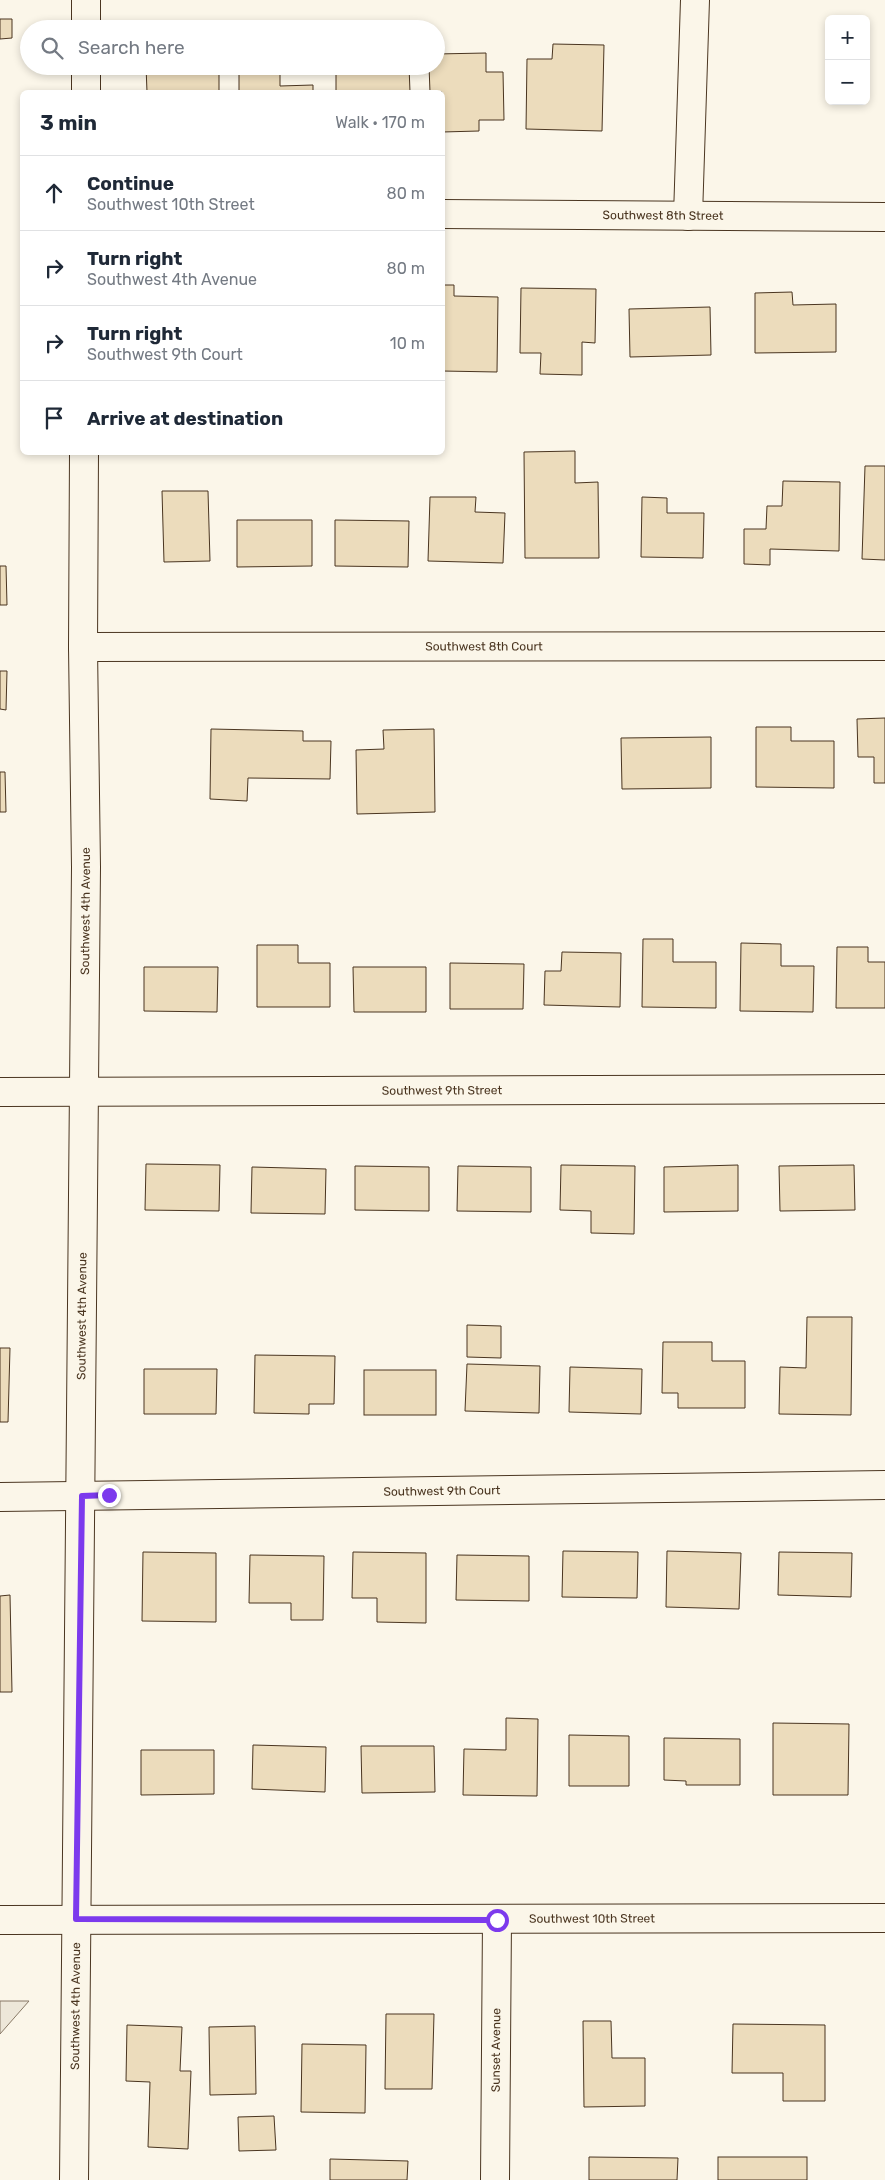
<!DOCTYPE html>
<meta charset="utf-8">
<style>
body{margin:0;font-family:Rubik,sans-serif;background:#f2f2f3;color:#1f2937}
.controls{position:absolute;right:15px;top:15px;display:grid;overflow:hidden;border-radius:8px;box-shadow:0 2px 8px #0003}
.controls button{width:45px;height:45px;display:grid;place-items:center;padding:0;border:0;border-bottom:1px solid #e0e1e3;background:#fff;color:#1f2937;font:25px sans-serif}
.stop{position:absolute;width:15px;height:15px;margin:-11px;border:4px solid #7c3aed;border-radius:50%;background:#fff}
.stop.end{background:#7c3aed;border-color:#fff;box-shadow:0 1px 5px #0008}
.list{margin:0;padding:0;list-style:none}
h2{display:flex;justify-content:space-between;align-items:center;height:65px;margin:0;padding:0 20px;font-size:21px}
h2 small{font-size:16px;font-weight:400;color:#747a83}
.list li{display:grid;grid-template-columns:32px 1fr auto;gap:15px;align-items:center;box-sizing:border-box;height:75px;padding:0 20px;border-top:1px solid #e0e1e3}
.list b{display:block;font-size:19px;white-space:nowrap}
.list p{margin:0;font-size:16px;white-space:nowrap;color:#747a83}
.list em{font-size:16px;font-style:normal;color:#747a83}
.icon{flex:none;width:28px;height:28px;fill:none;stroke:currentColor;stroke-width:2;stroke-linecap:round;stroke-linejoin:round}
.map{position:relative;flex:none;width:885px;height:2180px;overflow:hidden}
.search{position:absolute;background:#fff;box-shadow:0 2px 8px #0003;left:20px;top:20px;width:425px;height:55px;display:flex;align-items:center;gap:12px;box-sizing:border-box;padding:0 18px;border-radius:28px;color:#747a83;font-size:19px}
.panel{position:absolute;background:#fff;box-shadow:0 2px 8px #0003;left:20px;top:90px;width:425px;height:365px;border-radius:8px}
.map>svg:first-child{display:block}
</style>
<div class="map">
<svg width="885" height="2180" viewBox="0 0 885 2180">
<rect width="100%" height="100%" fill="#fbf6e9"/>
<polygon fill="#ede7d9" stroke="#887966" points="0,2001 29,2001 0,2034"/>
<g fill="#ecdcbc" stroke="#4a3520">
<polygon points="0,19 12,19 12,38 0,39"/>
<polygon points="553,44 604,45 602,131 526,129 527,59 552,59"/>
<polygon points="486,53 486,72 503,72 504,120 479,120 479,131 442,132 442,92 430,92 429,66 436,66 436,54"/>
<polygon points="146,66 219,66 219,92 147,92"/>
<polygon points="239,66 280,66 280,86 313,85 313,92 239,92"/>
<polygon points="336,66 409,66 410,92 336,92"/>
<polygon points="442,285 454,285 454,296 498,297 497,372 442,371"/>
<polygon points="521,288 596,289 595,343 582,342 582,375 540,374 541,353 520,353"/>
<polygon points="792,292 793,305 836,304 836,352 755,353 755,293"/>
<polygon points="710,307 711,355 630,357 629,309"/>
<polygon points="575,451 575,483 598,482 599,558 525,558 524,452"/>
<polygon points="865,466 885,466 885,560 862,559"/>
<polygon points="783,481 840,482 839,551 770,549 770,565 744,564 744,529 766,529 767,506 782,506"/>
<polygon points="162,491 208,491 210,561 164,562"/>
<polygon points="430,497 476,497 475,512 505,513 503,563 428,561"/>
<polygon points="642,497 667,498 667,513 704,513 703,558 641,557"/>
<polygon points="237,520 312,520 312,566 237,567"/>
<polygon points="335,520 409,521 408,567 335,566"/>
<polygon points="0,566 6,566 7,605 0,605"/>
<polygon points="0,671 7,671 6,710 0,709"/>
<polygon points="885,718 885,783 874,783 874,757 858,757 857,719"/>
<polygon points="756,727 791,727 791,741 834,741 834,788 756,787"/>
<polygon points="211,729 303,731 303,741 331,741 330,779 248,778 247,801 210,799"/>
<polygon points="434,729 435,812 357,814 356,750 384,749 383,730"/>
<polygon points="711,737 711,788 622,789 621,738"/>
<polygon points="0,772 5,772 6,812 0,812"/>
<polygon points="643,939 673,939 673,962 716,962 716,1008 642,1007"/>
<polygon points="741,943 781,944 781,966 814,966 813,1012 740,1011"/>
<polygon points="257,945 298,945 298,963 330,963 330,1007 257,1007"/>
<polygon points="837,947 868,947 868,962 885,962 885,1008 836,1008"/>
<polygon points="562,952 621,953 620,1007 544,1005 545,971 561,971"/>
<polygon points="450,963 524,964 523,1009 450,1009"/>
<polygon points="144,967 218,967 217,1012 144,1011"/>
<polygon points="353,967 426,967 426,1012 354,1012"/>
<polygon points="146,1164 220,1165 219,1211 145,1210"/>
<polygon points="561,1165 635,1166 634,1234 591,1233 591,1211 560,1210"/>
<polygon points="738,1165 738,1211 664,1212 664,1167"/>
<polygon points="854,1165 855,1210 780,1211 779,1166"/>
<polygon points="355,1166 429,1167 429,1211 355,1210"/>
<polygon points="458,1166 531,1167 531,1212 457,1211"/>
<polygon points="252,1167 326,1169 325,1214 251,1213"/>
<polygon points="807,1317 852,1317 851,1415 779,1414 780,1367 806,1368"/>
<polygon points="467,1325 501,1326 501,1358 467,1357"/>
<polygon points="663,1342 712,1342 712,1361 745,1361 745,1408 678,1408 678,1393 662,1393"/>
<polygon points="0,1348 10,1348 8,1422 0,1422"/>
<polygon points="255,1355 335,1356 334,1404 309,1404 309,1414 254,1413"/>
<polygon points="467,1364 540,1366 539,1413 465,1411"/>
<polygon points="570,1367 642,1369 641,1414 569,1412"/>
<polygon points="144,1369 217,1369 216,1414 144,1414"/>
<rect x="364" y="1370" width="72" height="45"/>
<polygon points="563,1551 638,1552 637,1598 562,1597"/>
<polygon points="667,1551 741,1553 739,1609 666,1607"/>
<polygon points="143,1552 216,1553 216,1622 142,1621"/>
<polygon points="353,1552 426,1553 426,1623 377,1622 377,1598 352,1598"/>
<polygon points="779,1552 852,1553 851,1597 778,1595"/>
<polygon points="250,1555 324,1556 323,1620 291,1620 291,1603 249,1603"/>
<polygon points="457,1555 529,1556 529,1601 456,1600"/>
<polygon points="10,1595 12,1692 0,1692 0,1596"/>
<polygon points="506,1718 538,1719 537,1796 463,1795 464,1749 506,1750"/>
<polygon points="773,1723 849,1724 848,1795 773,1795"/>
<polygon points="569,1735 629,1736 629,1786 569,1786"/>
<polygon points="664,1738 740,1739 740,1785 686,1785 686,1781 664,1780"/>
<polygon points="253,1745 326,1747 325,1792 252,1789"/>
<polygon points="361,1746 434,1746 435,1792 362,1793"/>
<polygon points="141,1750 214,1750 214,1794 141,1795"/>
<polygon points="386,2014 434,2014 432,2089 385,2089"/>
<polygon points="583,2021 611,2021 612,2058 645,2058 645,2106 584,2107"/>
<polygon points="733,2024 825,2025 825,2101 783,2101 783,2073 732,2073"/>
<polygon points="127,2025 182,2027 180,2071 191,2071 188,2149 148,2147 150,2082 126,2081"/>
<polygon points="255,2026 256,2094 210,2095 209,2027"/>
<polygon points="302,2044 366,2045 365,2113 301,2112"/>
<polygon points="274,2116 276,2150 239,2151 238,2117"/>
<polygon points="589,2157 678,2158 677,2180 589,2180"/>
<rect x="718" y="2157" width="89" height="23"/>
<polygon points="330,2159 408,2161 407,2180 330,2180"/>
</g>
<g fill="none" stroke-linecap="round" stroke-linejoin="round">
<defs>
<g id="minor">
<polyline points="86,29 86,0"/>
<polyline points="86,92 86,66"/>
<path id="s1" d="M 442,214 L 885,217"/>
<polyline points="688,216 695,0"/>
<path id="s2" d="M 83,647 L 885,646"/>
<path id="s3" d="M 0,1092 L 885,1089"/>
<path id="s4" d="M 0,1497 L 885,1485"/>
<path id="s5" d="M 0,1920 L 885,1918"/>
<path id="s6" d="M 74,2180 L 86,867 L 83,647 L 84,452"/>
<path id="s7" d="M 495,2180 L 497,1919"/>
</g>
</defs>
<use href="#minor" stroke="#4a3520" stroke-width="30"/>
<use href="#minor" stroke="#fbf6e9" stroke-width="28"/>
</g>
<g fill="none" stroke-linecap="round" stroke-linejoin="round">
<polyline stroke="#7c3aed" stroke-width="6" points="109,1495 82,1496 76,1919 497,1920"/>
</g>
<g text-anchor="middle" dominant-baseline="central" stroke-width="4" stroke-linejoin="round" paint-order="stroke">
<g font-size="12" fill="#4a3520" stroke="#fbf6e9">
<text stroke="none"><textPath href="#s1" startOffset="221">Southwest 8th Street</textPath></text>
<text stroke="none"><textPath href="#s2" startOffset="401">Southwest 8th Court</textPath></text>
<text stroke="none"><textPath href="#s6" startOffset="1269">Southwest 4th Avenue</textPath></text>
<text stroke="none"><textPath href="#s3" startOffset="442">Southwest 9th Street</textPath></text>
<text stroke="none"><textPath href="#s6" startOffset="864">Southwest 4th Avenue</textPath></text>
<text stroke="none"><textPath href="#s4" startOffset="442">Southwest 9th Court</textPath></text>
<text stroke="none"><textPath href="#s5" startOffset="592">Southwest 10th Street</textPath></text>
<text stroke="none"><textPath href="#s6" startOffset="174">Southwest 4th Avenue</textPath></text>
<text stroke="none"><textPath href="#s7" startOffset="130">Sunset Avenue</textPath></text>
</g>
</g>
</svg>
<div class="controls">
<button>+</button>
<button>−</button>
</div>
<div class="stop" style="left:497px;top:1920px"></div>
<div class="stop end" style="left:109px;top:1495px"></div>
<div class="search"><svg class="icon" aria-label="search" viewBox="0 0 24 24"><circle cx="10" cy="10" r="6"/><path d="M15 15l6 6"/></svg>Search here</div>
<section class="panel">
<h2>3 min<small>Walk · 170 m</small></h2>
<ul class="list">
<li><svg class="icon" aria-label="ahead" viewBox="0 0 24 24"><path d="M12 20V5M6 11l6-6 6 6"/></svg><div><b>Continue</b><p>Southwest 10th Street</p></div><em>80 m</em></li>
<li><svg class="icon" aria-label="right" viewBox="0 0 24 24"><path d="M7 20v-9h11M14 6l5 5-5 5"/></svg><div><b>Turn right</b><p>Southwest 4th Avenue</p></div><em>80 m</em></li>
<li><svg class="icon" aria-label="right" viewBox="0 0 24 24"><path d="M7 20v-9h11M14 6l5 5-5 5"/></svg><div><b>Turn right</b><p>Southwest 9th Court</p></div><em>10 m</em></li>
<li><svg class="icon" aria-label="arrive" viewBox="0 0 24 24"><path d="M6 21V4h12l-3 4 3 4H6"/></svg><div><b>Arrive at destination</b></div></li>
</ul>
</section>
</div>
